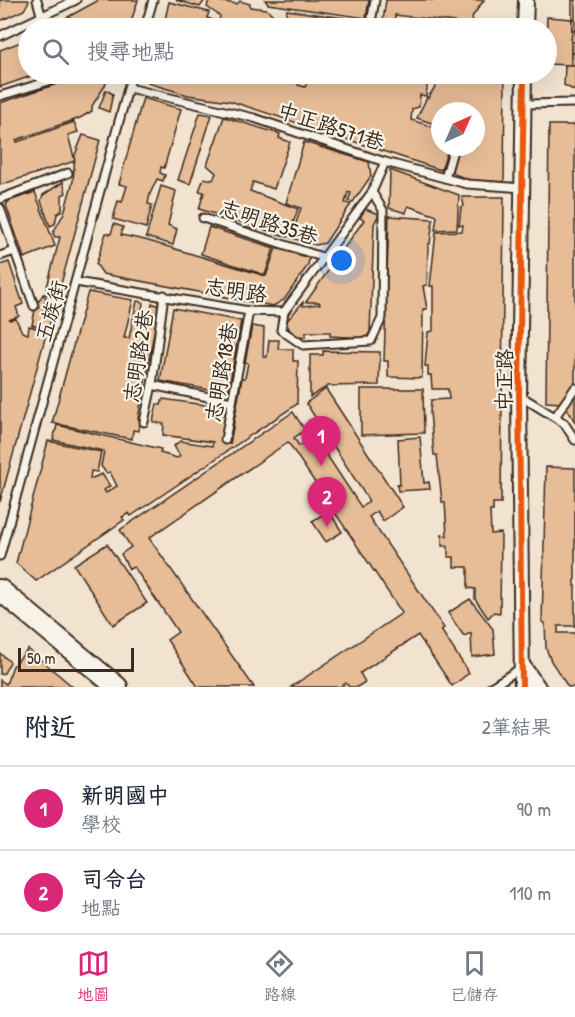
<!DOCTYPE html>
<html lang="zh-TW">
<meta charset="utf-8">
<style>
body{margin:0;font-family:"Patrick Hand","LXGW WenKai TC",sans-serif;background:#f2f2f3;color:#1f2937}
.compass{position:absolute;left:431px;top:102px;width:54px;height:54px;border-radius:50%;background:#fff;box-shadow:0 6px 24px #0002;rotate:45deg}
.scale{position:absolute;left:18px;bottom:15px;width:116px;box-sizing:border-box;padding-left:6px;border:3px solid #3b2a1e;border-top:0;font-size:16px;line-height:21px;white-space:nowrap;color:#3b2a1e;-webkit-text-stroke:4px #f7f3e8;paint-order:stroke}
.you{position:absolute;left:342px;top:261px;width:21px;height:21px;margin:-15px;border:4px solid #fff;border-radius:50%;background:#1a73e8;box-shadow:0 0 0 9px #1a73e833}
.badge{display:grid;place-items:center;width:39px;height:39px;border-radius:50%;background:#db2777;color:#fff;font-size:20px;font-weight:700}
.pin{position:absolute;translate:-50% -50px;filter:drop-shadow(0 2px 3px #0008)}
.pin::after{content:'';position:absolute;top:32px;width:21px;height:18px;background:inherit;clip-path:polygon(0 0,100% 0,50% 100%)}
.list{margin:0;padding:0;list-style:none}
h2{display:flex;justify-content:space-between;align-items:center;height:78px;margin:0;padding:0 24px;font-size:26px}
h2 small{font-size:20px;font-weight:400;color:#747a83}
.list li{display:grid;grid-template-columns:39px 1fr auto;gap:18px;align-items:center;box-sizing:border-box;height:84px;padding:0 24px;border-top:2px solid #e0e1e3}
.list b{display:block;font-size:22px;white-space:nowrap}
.list p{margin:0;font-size:20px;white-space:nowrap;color:#747a83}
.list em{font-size:20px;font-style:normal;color:#747a83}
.icon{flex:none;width:33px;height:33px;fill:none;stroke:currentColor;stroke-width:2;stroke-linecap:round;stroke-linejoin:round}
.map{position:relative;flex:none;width:575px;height:687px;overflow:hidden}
.search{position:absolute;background:#fff;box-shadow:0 6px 24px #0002;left:18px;right:18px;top:18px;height:66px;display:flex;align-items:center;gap:15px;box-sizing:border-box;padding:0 21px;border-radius:33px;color:#747a83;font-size:22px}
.sheet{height:246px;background:#fff}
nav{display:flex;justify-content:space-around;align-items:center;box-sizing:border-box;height:84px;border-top:2px solid #e0e1e3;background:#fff;font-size:16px;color:#747a83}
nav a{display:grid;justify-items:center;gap:3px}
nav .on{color:#db2777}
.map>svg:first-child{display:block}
</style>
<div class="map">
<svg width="575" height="687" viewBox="0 0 575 687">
<rect width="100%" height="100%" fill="#f2e3d0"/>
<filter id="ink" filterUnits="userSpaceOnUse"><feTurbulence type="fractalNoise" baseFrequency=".0167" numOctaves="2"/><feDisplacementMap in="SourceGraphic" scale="12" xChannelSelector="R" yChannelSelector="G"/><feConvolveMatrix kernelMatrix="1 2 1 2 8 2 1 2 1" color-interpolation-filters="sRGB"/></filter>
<g filter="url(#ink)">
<g fill="#e7bd97" stroke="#3b2a1e" stroke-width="1.5">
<polygon points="0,0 28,0 29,1 24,10 0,21"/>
<polygon points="99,0 138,0 130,25 116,28 58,28 57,23"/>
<polygon points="176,0 205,0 200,7"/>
<polygon points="209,0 237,4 240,1 250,4 250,7 266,9 277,18 274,28 163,28 169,2 209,12 207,18 219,22 220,16 207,7"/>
<polygon points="265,0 369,0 366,18 268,4"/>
<polygon points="386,0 484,0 472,17 473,21 464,28 452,28 454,22 395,15 394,26 399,26 398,28 382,28"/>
<rect x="572" y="0" width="3" height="19"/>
<polygon points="287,10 366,21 365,28 277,28 279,20 283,25"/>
<polygon points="547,17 572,19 571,65 546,64"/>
<rect x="572" y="19" width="3" height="11"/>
<polygon points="572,30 575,30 575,42 571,42"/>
<polygon points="28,39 28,74 37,74 0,87 0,50"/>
<rect x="571" y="42" width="4" height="11"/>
<rect x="571" y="53" width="4" height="12"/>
<polygon points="565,65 575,65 575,91 564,85"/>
<polygon points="87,74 102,74 106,84 92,106 92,111 80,118 16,140 17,142 74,122 78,132 68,135 75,161 0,185 0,103"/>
<polygon points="151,74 286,74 285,77 300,81 298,85 305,87 311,74 410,74 410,77 428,79 426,96 420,95 419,107 412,109 411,120 440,129 440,147 449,147 441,170 230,101 188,95 148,83"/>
<polygon points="443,74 505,74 504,182 470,180 454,174 452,170 458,147 476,147 476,111 465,111 452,105 450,111 440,111 440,126 417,118 427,97 428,98"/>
<polygon points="106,90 113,94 109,112 99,108"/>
<polygon points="143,98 181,109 164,168 161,167 160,173 165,175 163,181 157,179 150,194 148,204 152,205 146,228 113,219 118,201 122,202 127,186 119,184"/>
<polygon points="200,113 212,115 190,184 178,180"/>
<polygon points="224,117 280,134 279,138 290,142 274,189 253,182 250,191 298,209 288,237 199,209 204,192 199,191 204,178 213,180 216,173 207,165"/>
<polygon points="549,125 575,125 575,385 562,403 546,402"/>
<polygon points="83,135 100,140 57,299 45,294 60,237 55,237 53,233 64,213 73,181 75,155"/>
<polygon points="304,142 369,162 371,176 353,202 348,201 351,193 348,192 345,203 351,204 325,243 316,245 291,238 301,208 286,203"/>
<polygon points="390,170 459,195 457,229 435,230 437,216 408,206 406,213 389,208"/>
<polygon points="63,182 66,193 62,195 62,211 57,214 55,224 50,226 41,201 43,195"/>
<polygon points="161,186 176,191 168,225 177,229 173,245 146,237"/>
<polygon points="35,192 55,246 24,258 6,205 9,201"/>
<polygon points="462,197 504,197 501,503 493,503 493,511 490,511 491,534 501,533 500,613 494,612 488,618 475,599 475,589 468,588 468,567 454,567 454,557 448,557 448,546 442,546 442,535 447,536 445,502 442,502 437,455 434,455 430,412 431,400 449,399 448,389 432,389 431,375 428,375 428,366 425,366 428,332 433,331 433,286 430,286 436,232 462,231 463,225 459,225 461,207 464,206"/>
<polygon points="365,209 379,214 374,224 370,332 366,338 330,336 330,332 306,332 306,337 292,335 286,322 303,302 303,306 320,304 319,302 306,302 364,220 360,218"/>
<polygon points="389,216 433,219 430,244 428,244 427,285 423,286 427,309 423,309 422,378 388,377 388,361 384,361"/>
<polygon points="114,224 123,227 121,235 145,240 266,276 276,248 309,258 308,265 284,300 273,306 103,274 96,264 106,233 111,234"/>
<polygon points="209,227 274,248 265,275 201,254"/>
<polygon points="9,262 23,304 16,307 19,316 9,320 16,319 22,332 28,334 29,326 47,331 0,502 0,265"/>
<polygon points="88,292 133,300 124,338 129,338 137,301 143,302 142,310 147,310 145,316 149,317 152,303 159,306 138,419 140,420 139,431 133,430 132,439 52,423"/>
<polygon points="43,294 46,298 42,315 52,316 48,329 32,325 37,300 39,301"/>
<polygon points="173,308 241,321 228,393 160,381"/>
<polygon points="252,326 264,328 263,357 267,357 269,340 279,340 278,349 293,349 293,361 298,361 297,404 131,516 129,513 122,517 124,520 36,581 16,563 48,441 101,452 97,472 91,471 90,479 102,474 110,486 104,490 106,493 117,486 110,472 106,473 101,466 104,451 53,440 57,425 161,449 160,453 177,458 180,456 174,446 180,441 212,446 213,442 163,435 164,424 153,422 157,404 161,405 163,399 226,408 221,442 230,444 242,378 245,378 248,363 245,362"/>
<polygon points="323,351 380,352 379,385 328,386 310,397 310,355 323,355"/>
<polygon points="326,389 403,507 383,521 377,511 369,517 444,628 441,630 469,673 452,686 418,635 360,673 365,682 357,687 349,687 346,683 340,687 291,687 402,613 288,442 149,538 254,687 198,687 167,640 178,632 134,567 129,569 121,554 131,547 120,530 293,412 305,430 294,438 299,446 315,437 361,507 369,501 306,403"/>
<polygon points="361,389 423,389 424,433 361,435"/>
<polygon points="575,392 575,422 565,405"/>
<polygon points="420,437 424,483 429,482 430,489 398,491 397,485 400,485 398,439"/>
<polygon points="546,467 575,468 575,626 558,626 558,633 575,633 575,687 568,687 551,661 546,648 545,623 542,622"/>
<polygon points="329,511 342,532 326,542 312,521"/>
<polygon points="107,544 147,603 113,625 74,565"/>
<polygon points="470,599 493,629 495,654 472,657 471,633 464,636 448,613"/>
<polygon points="28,649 73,687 0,687 0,680 6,684 13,666"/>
<polygon points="0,653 10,662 4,673 0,674"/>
</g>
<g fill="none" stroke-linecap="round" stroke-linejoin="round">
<defs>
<g id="service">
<polyline points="37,0 42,18"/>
<polyline points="145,28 153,0"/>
<polyline points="370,28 375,0"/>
<polyline points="0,36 76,0"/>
<polyline points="129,88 254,118 385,162 467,184 524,188"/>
<polyline points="0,96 72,74"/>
<polyline points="524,104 575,103"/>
<polyline points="445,178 454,147"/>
<polyline points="0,199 68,173"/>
<polyline points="0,208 34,306"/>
<polyline points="203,218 325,258"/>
<polyline points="0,256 14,251"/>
<polyline points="76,282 249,311 284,312 372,192 385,162"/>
<polyline points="284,312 281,330 303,345 371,341 382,318 383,210 372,192"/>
<polyline points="152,385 232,402"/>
<polyline points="519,395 564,423 575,440"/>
<polyline points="555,417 575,388"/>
<polyline points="144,422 152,385 164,295"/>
<polyline points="225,440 249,311"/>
<polyline points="0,556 132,74"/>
<polyline points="491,687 521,668"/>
</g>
<g id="minor">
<polyline points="525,28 526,0"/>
<polyline points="523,666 538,687"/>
<polyline points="522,687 519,395 524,74"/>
</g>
<polyline id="secondary" points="0,590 117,687"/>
</defs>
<use href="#service" stroke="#3b2a1e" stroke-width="11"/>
<use href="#minor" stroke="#3b2a1e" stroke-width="18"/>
<use href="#secondary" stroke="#3b2a1e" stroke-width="24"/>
<use href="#service" stroke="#f7f3e8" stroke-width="7"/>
<use href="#minor" stroke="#f7f3e8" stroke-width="14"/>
<use href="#secondary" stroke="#f7f3e8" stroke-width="20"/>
<defs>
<polyline id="cycleway" points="522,687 519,395 524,74"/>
</defs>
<use href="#cycleway" stroke="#f7f3e8" stroke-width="10"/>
<use href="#cycleway" stroke="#e8590c" stroke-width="6"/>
</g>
</g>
<g text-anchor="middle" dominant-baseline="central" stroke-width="4.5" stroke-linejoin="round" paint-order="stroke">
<g font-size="21" fill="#3b2a1e" stroke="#f7f3e8">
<text transform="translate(331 126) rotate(18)">中正路571巷</text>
<text transform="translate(269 222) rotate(18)">志明路35巷</text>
<text transform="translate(236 290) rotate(8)">志明路</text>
<text transform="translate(51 311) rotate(-74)">五族街</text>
<text transform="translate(138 356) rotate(-81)">志明路2巷</text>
<text transform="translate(221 372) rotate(-80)">志明路18巷</text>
<text transform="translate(504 380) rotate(-89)">中正路</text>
</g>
</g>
</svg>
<svg class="compass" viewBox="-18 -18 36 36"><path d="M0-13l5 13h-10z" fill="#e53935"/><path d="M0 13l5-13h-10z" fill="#747a83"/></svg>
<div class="scale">50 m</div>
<div class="you"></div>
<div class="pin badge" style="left:321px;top:466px">1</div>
<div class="pin badge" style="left:327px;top:527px">2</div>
<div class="search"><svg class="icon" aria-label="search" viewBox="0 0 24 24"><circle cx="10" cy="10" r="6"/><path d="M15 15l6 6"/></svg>搜尋地點</div>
</div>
<section class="sheet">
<h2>附近<small>2筆結果</small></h2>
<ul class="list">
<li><span class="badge">1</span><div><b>新明國中</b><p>學校</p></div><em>90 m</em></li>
<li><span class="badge">2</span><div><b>司令台</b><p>地點</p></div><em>110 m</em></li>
</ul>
</section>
<nav>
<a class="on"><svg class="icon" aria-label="map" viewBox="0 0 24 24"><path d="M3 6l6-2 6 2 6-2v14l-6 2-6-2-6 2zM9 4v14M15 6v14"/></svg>地圖</a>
<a><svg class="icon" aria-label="directions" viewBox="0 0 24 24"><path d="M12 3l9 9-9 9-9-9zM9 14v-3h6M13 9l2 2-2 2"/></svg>路線</a>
<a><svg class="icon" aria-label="saved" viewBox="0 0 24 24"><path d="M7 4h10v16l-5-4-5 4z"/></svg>已儲存</a>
</nav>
